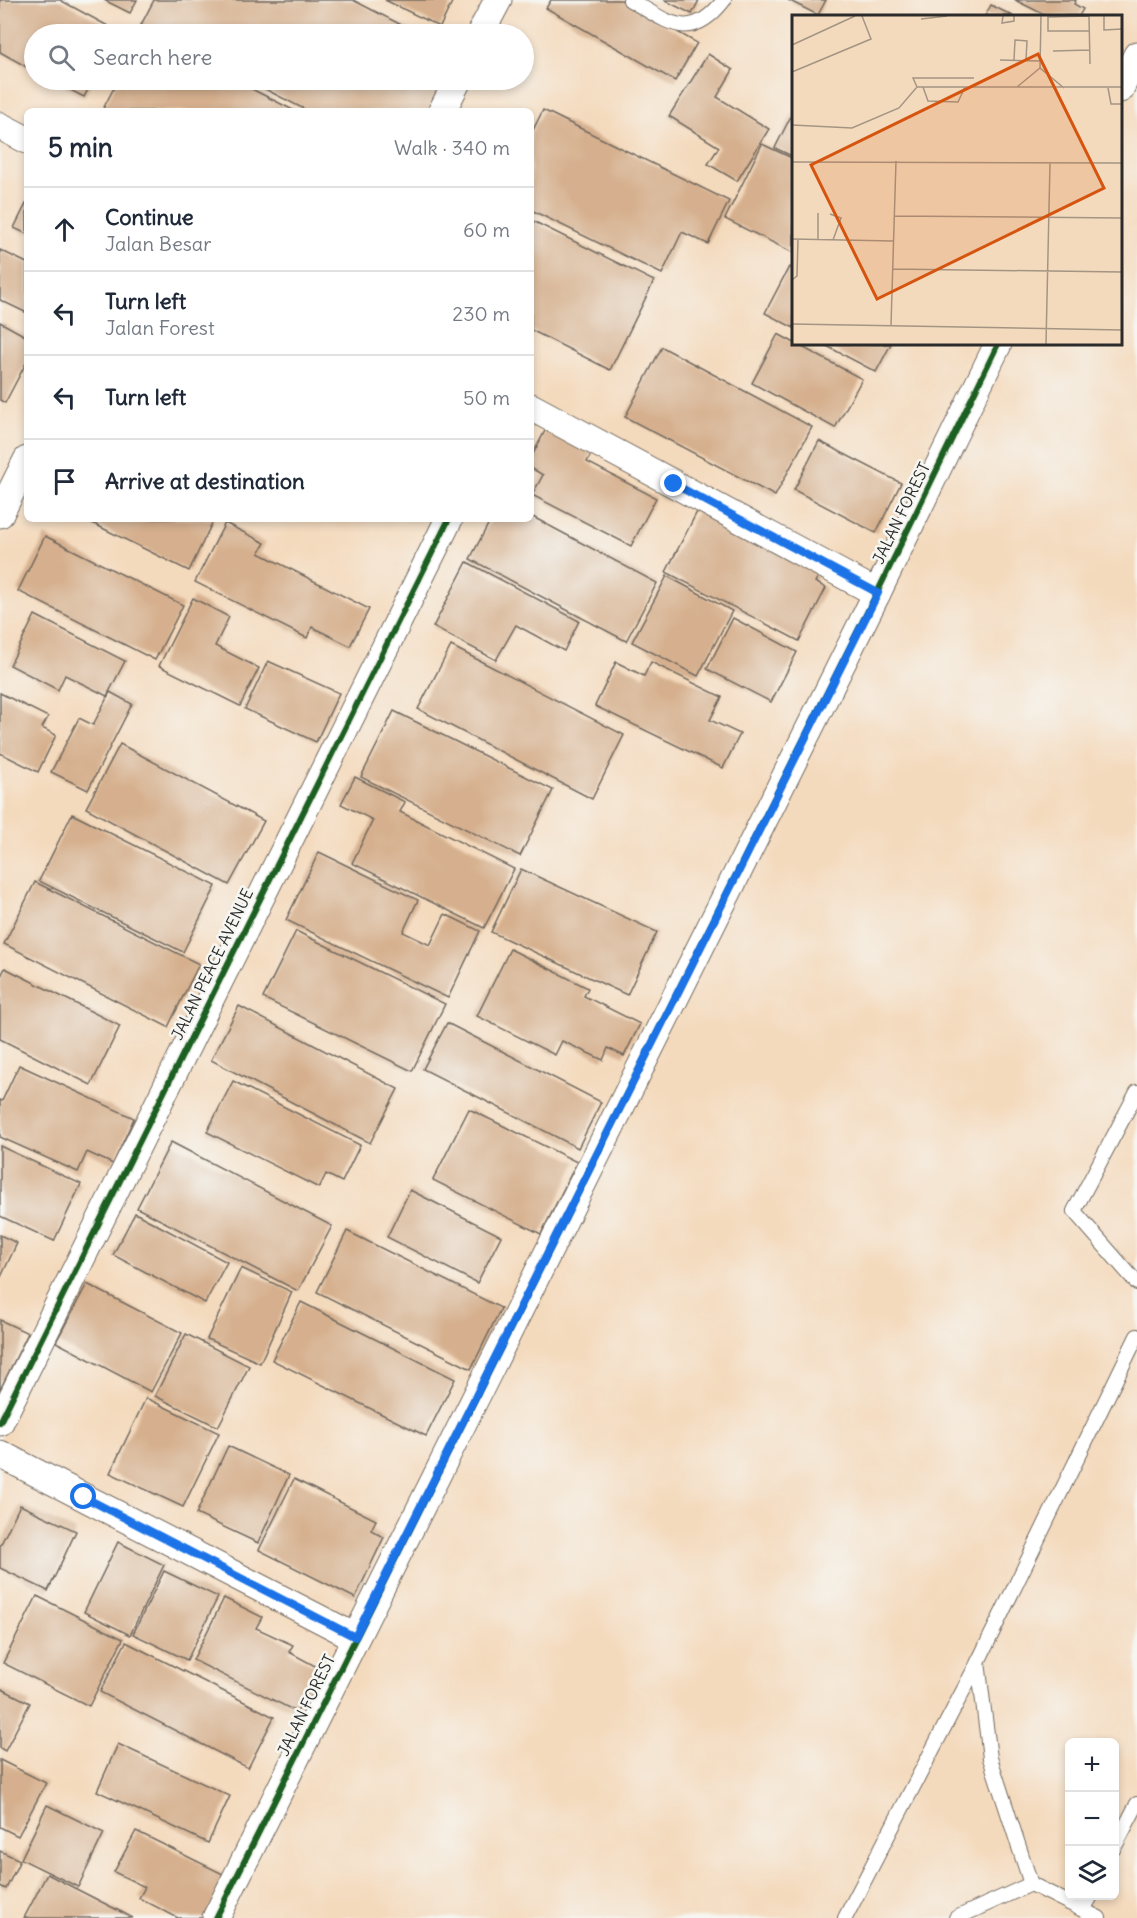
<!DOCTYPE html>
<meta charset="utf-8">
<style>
body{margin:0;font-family:Delius,sans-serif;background:#f6f6f7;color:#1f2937}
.controls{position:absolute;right:18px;bottom:18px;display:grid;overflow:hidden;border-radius:9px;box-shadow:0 3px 9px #0003}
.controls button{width:54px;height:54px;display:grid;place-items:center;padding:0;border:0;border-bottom:2px solid #e0e1e3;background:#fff;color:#1f2937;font:30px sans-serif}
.stop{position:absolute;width:18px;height:18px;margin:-14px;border:4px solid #1a73e8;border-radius:50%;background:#fff}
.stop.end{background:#1a73e8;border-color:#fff;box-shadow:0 2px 6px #0008}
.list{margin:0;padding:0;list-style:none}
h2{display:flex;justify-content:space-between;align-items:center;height:78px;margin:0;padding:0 24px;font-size:26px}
h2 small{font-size:20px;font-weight:400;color:#747a83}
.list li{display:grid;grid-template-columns:39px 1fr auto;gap:18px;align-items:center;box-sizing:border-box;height:84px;padding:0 24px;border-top:2px solid #e0e1e3}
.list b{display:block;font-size:22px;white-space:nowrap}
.list p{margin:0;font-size:20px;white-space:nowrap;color:#747a83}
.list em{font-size:20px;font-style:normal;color:#747a83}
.icon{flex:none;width:33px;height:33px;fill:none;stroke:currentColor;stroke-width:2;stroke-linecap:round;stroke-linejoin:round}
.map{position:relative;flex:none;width:1137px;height:1918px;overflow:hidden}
.search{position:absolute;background:#fff;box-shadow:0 3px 9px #0003;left:24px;top:24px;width:510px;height:66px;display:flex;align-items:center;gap:15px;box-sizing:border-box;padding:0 21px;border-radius:33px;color:#747a83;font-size:22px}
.panel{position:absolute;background:#fff;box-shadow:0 3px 9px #0003;left:24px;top:108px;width:510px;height:414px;border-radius:9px}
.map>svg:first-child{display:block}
</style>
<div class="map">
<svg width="1137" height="1918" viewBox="0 0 1137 1918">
<rect width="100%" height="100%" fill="#f6f6f2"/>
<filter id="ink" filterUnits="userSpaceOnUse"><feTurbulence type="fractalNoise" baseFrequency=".0167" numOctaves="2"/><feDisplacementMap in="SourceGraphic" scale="12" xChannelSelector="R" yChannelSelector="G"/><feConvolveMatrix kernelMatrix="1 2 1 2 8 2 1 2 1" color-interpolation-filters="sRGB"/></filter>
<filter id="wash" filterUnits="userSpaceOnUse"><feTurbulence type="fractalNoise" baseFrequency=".008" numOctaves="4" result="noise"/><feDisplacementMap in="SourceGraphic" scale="24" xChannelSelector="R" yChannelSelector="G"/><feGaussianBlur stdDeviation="1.35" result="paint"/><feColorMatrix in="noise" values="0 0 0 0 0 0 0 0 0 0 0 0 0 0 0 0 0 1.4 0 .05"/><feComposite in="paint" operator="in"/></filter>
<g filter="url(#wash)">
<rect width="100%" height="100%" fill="#f4dabd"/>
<g id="blocks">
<g fill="#d6b08e">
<polygon points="0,0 60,0 119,32 117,34 34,34 34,71 0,52"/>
<polygon points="104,0 137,0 130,13"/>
<polygon points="154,0 353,0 419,34 160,34 141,25"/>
<polygon points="385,0 453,0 440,27"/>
<polygon points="551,0 621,0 697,43 675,81 546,8"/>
<polygon points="664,0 699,0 692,14"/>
<polygon points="788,0 826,0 818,15"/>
<polygon points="1015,0 1076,0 1074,4 1083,9 1079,16 1047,16"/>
<polygon points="991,5 1013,16 985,16"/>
<polygon points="708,54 733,70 717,97 769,129 737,181 708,164 719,147 669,116"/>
<polygon points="51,80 93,80 84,97"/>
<polygon points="118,80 234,80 295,111 102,111"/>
<polygon points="247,80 445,80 429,111 308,111"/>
<polygon points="543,110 729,201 708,244 682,232 662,274 531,210 531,134"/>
<polygon points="794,110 794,157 775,148"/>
<polygon points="762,144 794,159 794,253 725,219"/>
<polygon points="27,202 27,234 14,228"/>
<polygon points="531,220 654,281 610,370 531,330"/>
<polygon points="0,250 27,263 27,313 0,300"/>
<polygon points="789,267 794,269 794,328 765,313"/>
<polygon points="0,322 27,337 27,361 5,403 0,400"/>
<polygon points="778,334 862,379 835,428 752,383"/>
<polygon points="823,344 891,344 876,372"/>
<polygon points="662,347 812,427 775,496 625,417"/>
<polygon points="549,423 595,447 587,462 656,498 631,546 532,495 543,475 531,468 531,458"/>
<polygon points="819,441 901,483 876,533 794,490"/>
<polygon points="699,508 821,572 815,582 826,588 799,641 666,572"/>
<polygon points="531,516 657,583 626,641 470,559 491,519 531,519"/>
<polygon points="84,519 214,519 189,571"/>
<polygon points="225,523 265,543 259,553 369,609 350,646 312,627 307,638 195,582"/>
<polygon points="45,536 183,605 155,660 18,591"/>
<polygon points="467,562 579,621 564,651 516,625 496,660 433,627"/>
<polygon points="667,576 732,611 698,676 632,642"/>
<polygon points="193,598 229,617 215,646 259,668 240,706 159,666"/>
<polygon points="35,615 125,661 107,696 65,675 58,690 10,665"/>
<polygon points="733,618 797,652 771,702 707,669"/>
<polygon points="451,646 624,735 592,799 418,709"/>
<polygon points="268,661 339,693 316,742 245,709"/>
<polygon points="616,662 644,676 651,662 722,697 710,720 740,734 723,768 595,706"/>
<polygon points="110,692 132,704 88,790 51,772 79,718 93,725"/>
<polygon points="0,693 48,717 42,728 56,735 38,772 0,753"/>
<polygon points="394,711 553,790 520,856 361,777"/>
<polygon points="120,744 264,821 229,885 86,808"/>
<polygon points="355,777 405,802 400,812 514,869 484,928 352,863 373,820 341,804"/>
<polygon points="72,814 216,886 183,952 39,881"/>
<polygon points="319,852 418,900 403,932 430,945 445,914 480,931 448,998 286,920"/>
<polygon points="521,869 657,932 627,995 491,932"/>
<polygon points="35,882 199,964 168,1027 4,944"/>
<polygon points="296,931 445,1004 412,1071 263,998"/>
<polygon points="510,949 588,988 584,996 640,1024 624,1056 608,1048 603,1060 562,1041 555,1055 477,1016"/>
<polygon points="5,968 120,1026 91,1085 0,1039 0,978"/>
<polygon points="239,1006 398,1089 370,1143 211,1060"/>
<polygon points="447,1023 601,1102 578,1148 423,1069"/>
<polygon points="19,1065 134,1118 113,1164 87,1152 78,1172 0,1137 0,1100 2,1101"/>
<polygon points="233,1081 360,1145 342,1182 326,1174 319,1188 207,1132"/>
<polygon points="469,1109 577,1162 541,1234 433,1180"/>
<polygon points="171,1142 332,1226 298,1291 137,1208"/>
<polygon points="0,1146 81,1184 54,1241 0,1216"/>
<polygon points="410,1190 501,1236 477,1283 387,1237"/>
<polygon points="135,1213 227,1262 205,1303 113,1255"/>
<polygon points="347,1231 501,1308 471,1369 317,1292"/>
<polygon points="0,1235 17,1243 0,1279"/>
<polygon points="241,1268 292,1292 260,1363 207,1339"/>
<polygon points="87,1284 182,1333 151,1392 56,1342"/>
<polygon points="301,1302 455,1379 426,1436 272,1360"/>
<polygon points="0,1320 28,1333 0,1390"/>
<polygon points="186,1334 249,1366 218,1427 155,1396"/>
<polygon points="146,1398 219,1433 183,1507 110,1473"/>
<polygon points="228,1446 289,1475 258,1543 196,1514"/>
<polygon points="294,1479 376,1520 371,1530 384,1537 355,1598 259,1550"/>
<polygon points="20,1505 76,1531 48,1591 0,1568 0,1546"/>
<polygon points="118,1542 164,1565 130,1635 84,1612"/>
<polygon points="164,1571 218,1597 187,1660 133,1634"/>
<polygon points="37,1596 123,1639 89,1706 3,1663"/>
<polygon points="224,1598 262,1617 256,1628 293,1645 289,1652 319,1668 297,1712 193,1660"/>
<polygon points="126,1642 274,1717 248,1768 100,1692"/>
<polygon points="0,1688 30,1703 5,1751 0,1748"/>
<polygon points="118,1744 230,1796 208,1843 97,1791"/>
<polygon points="0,1760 46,1783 18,1836 0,1827"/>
<polygon points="47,1805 104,1833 78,1887 21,1859"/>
<polygon points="136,1831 227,1876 206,1918 178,1918 139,1898 145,1887 114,1872"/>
<polygon points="0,1851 20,1860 6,1889 0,1886"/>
<polygon points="47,1874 133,1918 24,1918"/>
</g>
</g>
</g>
<g filter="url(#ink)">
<use href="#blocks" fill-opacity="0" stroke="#71685e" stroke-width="1.5"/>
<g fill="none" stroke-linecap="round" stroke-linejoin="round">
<defs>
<g id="service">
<path d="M 630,0 C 669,22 690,44 724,0"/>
<polyline points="1137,1092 1074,1211 1137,1283"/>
<polyline points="978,1662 990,1758 1031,1884 1099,1918"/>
<polyline points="1114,1848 1137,1804"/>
<polyline points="1083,1910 1091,1896"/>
<polyline points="845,1918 978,1662 1137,1336"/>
<polyline points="956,1918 1031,1884"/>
</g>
<g id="minor">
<polyline points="480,34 498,0"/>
<polyline points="1120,89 1137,55"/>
<polyline points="442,111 458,80"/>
<polyline points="0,126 27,140"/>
<polyline points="531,407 877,593"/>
<polyline points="0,514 27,460"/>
<polyline points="0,1422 449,519"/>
<polyline points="0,1454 355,1637"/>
<polyline points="216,1918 877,593 998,344"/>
</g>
</defs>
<use href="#service" stroke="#71685e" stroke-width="16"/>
<use href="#minor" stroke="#71685e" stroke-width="29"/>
<use href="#service" stroke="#fff" stroke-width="14"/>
<use href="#minor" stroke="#fff" stroke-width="27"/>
<defs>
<g id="cycleway">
<polyline points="0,1422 449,519"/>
<polyline points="216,1918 877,593 998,344"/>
</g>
</defs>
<use href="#cycleway" stroke="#f6f6f2" stroke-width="10"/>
<use href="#cycleway" stroke="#1b5e20" stroke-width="6"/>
</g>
</g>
<g fill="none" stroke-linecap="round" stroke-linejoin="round" filter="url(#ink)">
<polyline stroke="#1a73e8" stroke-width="8" points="84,1497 355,1637 878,593 674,484"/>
</g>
<g text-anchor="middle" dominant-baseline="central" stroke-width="5" stroke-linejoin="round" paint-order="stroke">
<g font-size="16" fill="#2b2b2b" stroke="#f6f6f2">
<text transform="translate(901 513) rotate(-64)">JALAN FOREST</text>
<text transform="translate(212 964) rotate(-64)">JALAN PEACE AVENUE</text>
<text transform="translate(306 1705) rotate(-64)">JALAN FOREST</text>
</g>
</g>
<g transform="translate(792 15)">
<rect width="330" height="330" fill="#f4dabd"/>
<path fill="none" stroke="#a49483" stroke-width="1.5" d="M 211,1 L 210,8 L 222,6 L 222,1M 256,1 L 256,16 L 298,16M 297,1 L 298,49M 312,1 L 312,15 L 330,14M 256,2 L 297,1M 129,4 L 155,1M 0,30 L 63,1M 261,36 L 298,35M 208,45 L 249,46M 222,45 L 223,25 L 235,26 L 234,45M 248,53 L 272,73M 0,57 L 79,24 L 70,1M 125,72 L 330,72M 125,72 L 121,63 L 182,63M 131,72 L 136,86 L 166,87 L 173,72M 225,72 L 248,53 L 249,1M 316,73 L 319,89 L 330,89M 0,110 L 60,113 L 107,93 L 125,72M 0,147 L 330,148M 38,199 L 49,203 L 41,225M 102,201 L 330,203M 0,224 L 101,226M 26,225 L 26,198M 100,254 L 330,257M 0,265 L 5,261 L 6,224M 0,309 L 330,315M 99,310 L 104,146M 254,329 L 258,148"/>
<path fill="#d5540f" fill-opacity="0.15" stroke="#d5540f" stroke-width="3" d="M 246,39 L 312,173 L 85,284 L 19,150 Z"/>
<rect width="330" height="330" fill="none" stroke="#2b2b2b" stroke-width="3"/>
</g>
</svg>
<div class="controls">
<button>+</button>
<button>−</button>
<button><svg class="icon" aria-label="layers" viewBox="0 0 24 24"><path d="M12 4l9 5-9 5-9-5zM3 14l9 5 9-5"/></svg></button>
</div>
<div class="stop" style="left:84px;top:1497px"></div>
<div class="stop end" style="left:674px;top:484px"></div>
<div class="search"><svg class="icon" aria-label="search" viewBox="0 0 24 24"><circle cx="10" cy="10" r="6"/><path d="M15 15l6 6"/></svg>Search here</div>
<section class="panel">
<h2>5 min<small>Walk · 340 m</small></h2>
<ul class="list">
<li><svg class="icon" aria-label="ahead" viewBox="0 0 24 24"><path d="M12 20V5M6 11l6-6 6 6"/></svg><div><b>Continue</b><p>Jalan Besar</p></div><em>60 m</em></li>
<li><svg class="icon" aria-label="left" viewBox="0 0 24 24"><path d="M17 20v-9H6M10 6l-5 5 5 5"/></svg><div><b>Turn left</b><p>Jalan Forest</p></div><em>230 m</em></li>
<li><svg class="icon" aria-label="left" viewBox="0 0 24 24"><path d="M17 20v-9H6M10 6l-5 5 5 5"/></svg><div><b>Turn left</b></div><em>50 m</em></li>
<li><svg class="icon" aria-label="arrive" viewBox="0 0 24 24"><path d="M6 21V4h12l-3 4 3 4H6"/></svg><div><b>Arrive at destination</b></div></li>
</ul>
</section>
</div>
